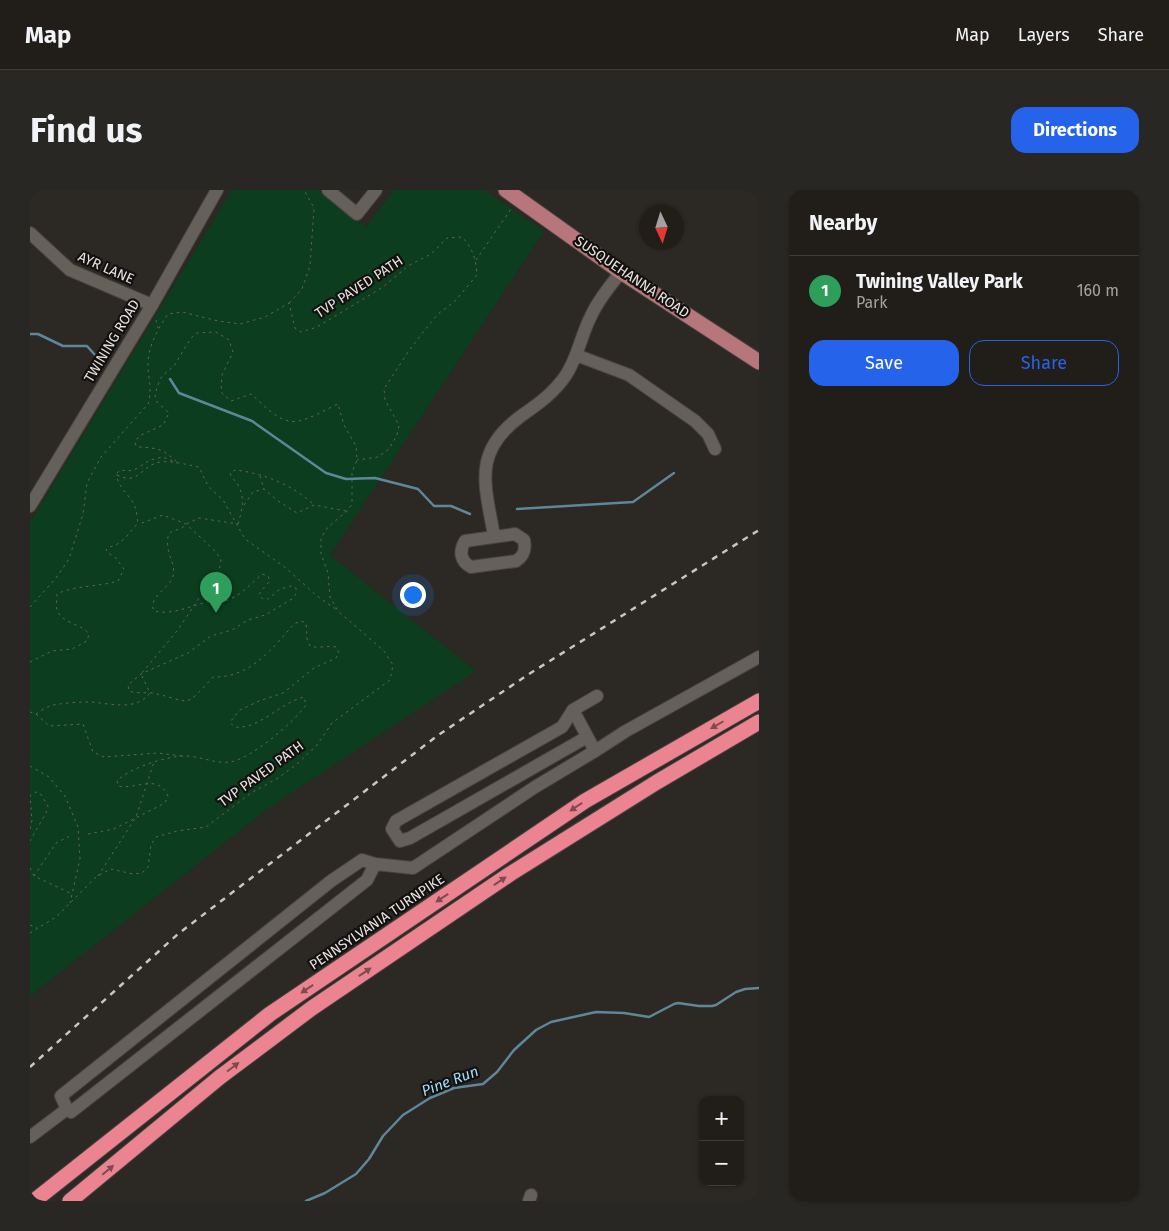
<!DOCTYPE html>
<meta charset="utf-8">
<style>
body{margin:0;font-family:"Fira Sans",sans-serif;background:#292723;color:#f1f3f6}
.controls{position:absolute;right:15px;bottom:15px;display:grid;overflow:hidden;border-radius:10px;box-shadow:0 1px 4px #0004}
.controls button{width:45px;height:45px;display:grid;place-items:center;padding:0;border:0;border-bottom:1px solid #3e3c39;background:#211e1a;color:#f1f3f6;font:25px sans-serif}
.compass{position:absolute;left:609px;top:15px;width:45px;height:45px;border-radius:50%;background:#211e1a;box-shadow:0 1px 4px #0004;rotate:176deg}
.you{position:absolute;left:382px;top:404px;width:18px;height:18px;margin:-12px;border:4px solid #fff;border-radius:50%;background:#1a73e8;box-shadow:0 0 0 8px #1a73e833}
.badge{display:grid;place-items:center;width:32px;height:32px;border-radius:50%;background:#2563eb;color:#fff;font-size:16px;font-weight:700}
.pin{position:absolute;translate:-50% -41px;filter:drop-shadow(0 1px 2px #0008)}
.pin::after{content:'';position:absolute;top:26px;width:18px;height:15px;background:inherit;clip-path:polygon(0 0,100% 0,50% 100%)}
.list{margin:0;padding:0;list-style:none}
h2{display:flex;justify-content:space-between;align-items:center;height:65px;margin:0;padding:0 20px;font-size:21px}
h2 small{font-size:16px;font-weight:400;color:#a2a2a2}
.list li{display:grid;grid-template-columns:32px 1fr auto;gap:15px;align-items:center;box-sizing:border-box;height:70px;padding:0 20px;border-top:1px solid #3e3c39}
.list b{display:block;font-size:19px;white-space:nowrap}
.list p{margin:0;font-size:16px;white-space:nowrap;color:#a2a2a2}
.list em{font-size:16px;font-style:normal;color:#a2a2a2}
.actions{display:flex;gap:10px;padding:15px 20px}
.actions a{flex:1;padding:11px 0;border:1px solid #2563eb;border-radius:15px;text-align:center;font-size:18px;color:#2563eb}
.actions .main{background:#2563eb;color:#fff}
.map{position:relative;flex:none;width:729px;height:1011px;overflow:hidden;border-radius:15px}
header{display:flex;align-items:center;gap:30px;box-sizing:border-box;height:70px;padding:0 25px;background:#211e1a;border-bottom:1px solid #3e3c39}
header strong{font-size:24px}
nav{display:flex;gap:28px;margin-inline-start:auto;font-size:18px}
.intro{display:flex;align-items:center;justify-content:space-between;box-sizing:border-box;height:120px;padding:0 30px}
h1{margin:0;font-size:35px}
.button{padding:12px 22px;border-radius:15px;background:#2563eb;color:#fff;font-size:18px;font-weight:700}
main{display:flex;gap:30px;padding:0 30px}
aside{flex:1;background:#211e1a;border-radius:15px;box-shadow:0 1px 4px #0004}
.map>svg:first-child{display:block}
</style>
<header>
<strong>Map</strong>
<nav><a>Map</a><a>Layers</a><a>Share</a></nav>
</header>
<div class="intro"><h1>Find us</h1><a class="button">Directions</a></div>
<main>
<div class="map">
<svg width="729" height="1011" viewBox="0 0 729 1011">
<rect width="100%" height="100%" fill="#2c2823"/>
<polygon fill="#0b3d1e" points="202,0 288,0 336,37 364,0 454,0 514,41 300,365 446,481 236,620 0,806 0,332"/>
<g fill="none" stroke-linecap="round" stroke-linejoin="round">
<g stroke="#5e8799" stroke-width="2.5">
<polyline points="0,144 8,144 33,156 57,156 74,175"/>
<polyline points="140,189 149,203 222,231 296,283 316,289 345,288 388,299 404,316 421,316 440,324"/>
<polyline points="487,319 603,312 644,283"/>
<polyline points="276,1011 295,1003 326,984 339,969 353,946 373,925 400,908 424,898 453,894 467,882 484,860 506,840 521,832 566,822 594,823 619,827 644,814 648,813 669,816 682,816 686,815 706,802 715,799 729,798"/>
</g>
<defs>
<g id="minor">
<polyline points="298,0 327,24 346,0"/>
<polyline points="0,43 40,80 122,115"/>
<polyline points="546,165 599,185 665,231 678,244 685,259"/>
<polyline points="0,316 122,115 187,0"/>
<path d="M 485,344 L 494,350 C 496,360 494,366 486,371 L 441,377 C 430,371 429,361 435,351 Z"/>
<path d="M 464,346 C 455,294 442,262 491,226 C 508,214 524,203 536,185 C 548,167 551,145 561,126 C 568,110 580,96 591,82"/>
<polyline points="567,506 543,520 565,561 596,541 729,467"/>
<polyline points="543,520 532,537 366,631 362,639 370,651 380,648 557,547"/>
<polyline points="345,674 332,670 301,691 31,906 37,919 41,922 337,690 345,674 383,678 505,597 565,561"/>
<polyline points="0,947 37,919"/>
<polyline points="499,1011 501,1005"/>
</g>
<polyline id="major" points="476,0 591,82 729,172"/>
<g id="highway">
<polyline points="4,1011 240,824 555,611 729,511"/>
<polyline points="40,1011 190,887 282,818 480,684 627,592 729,532"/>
</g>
</defs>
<use href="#minor" stroke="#47433f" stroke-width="14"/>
<use href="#major" stroke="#47433f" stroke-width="17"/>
<use href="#highway" stroke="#47433f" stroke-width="17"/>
<g stroke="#65615d" stroke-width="1" stroke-dasharray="2.5 4" stroke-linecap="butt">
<polyline points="446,70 481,19"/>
<polyline points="259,113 272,99 280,76 284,18 274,0"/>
<polyline points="126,130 128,138"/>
<polyline points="87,283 90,280 98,281 106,279 120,270 133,267 147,273"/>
<path d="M 87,285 C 108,295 109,279 126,273 C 136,269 158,275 169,277 L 178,296 L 193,310 L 215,349 L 256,378 L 287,406 L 307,420"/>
<polyline points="230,286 234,299"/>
<polyline points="214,315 223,302 234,299 248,311 267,323 284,315 316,321"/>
<path d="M 208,334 C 212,320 215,310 209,297 C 207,291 202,290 200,283 L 205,280 C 233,283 263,295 284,315"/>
<path d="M 0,417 L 26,388 L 39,369 L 53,324 L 57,293 L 71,267 L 118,214 C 122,203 119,190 118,178 C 117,158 127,140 138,124 L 152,122 L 188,131 L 210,134 L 235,127 L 259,113 L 265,138 L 271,142 L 287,137 L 353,97 L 378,76 L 401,64 L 417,48 L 432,47 C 443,58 446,70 447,85 L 425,111 L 408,124 L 394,141 L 378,162 L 354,199 L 355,210 L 369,235 L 367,245 L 359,259 L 348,267 L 327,270"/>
<path d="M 0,472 L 22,461 L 42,459 L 57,451 L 59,444 C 51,433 32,434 27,420 C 26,416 27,408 27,404 C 46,395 68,397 88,391 L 94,379 L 85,367 L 78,363 L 76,360 L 79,357 C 92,355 99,343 108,333 C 107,329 107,324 106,320 C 103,306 87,299 87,284"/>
<polyline points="0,522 6,524 19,536 53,534 63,562 74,567 128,563 152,566"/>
<path d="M 6,524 C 10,521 15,518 20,516 C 29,513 50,512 60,512 C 80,513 105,522 120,503 L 111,484 L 147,441 L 190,377 L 191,369 L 183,359 L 156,334 L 133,325 L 112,333 L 108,333"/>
<polyline points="0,576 19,587 35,606 48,637 50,669 40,713"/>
<polyline points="0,639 2,630 0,606 6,602 10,603 18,616 17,621 0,651"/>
<path d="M 58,644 L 84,639 L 135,613 L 138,606 C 128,583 106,600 88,596 L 87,591 C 99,578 137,566 155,566 C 170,566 185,574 200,572 C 221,569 264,532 276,515 L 274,507 C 249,513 230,540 204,537 L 200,532 L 210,520 L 229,511 L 253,503 L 284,478 L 306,468 L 309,463 L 306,457 C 297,455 289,459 280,456 L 277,449 L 276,433 L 271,431 L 264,434 C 242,459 220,488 183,487 C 152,521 163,511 122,503 C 114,502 107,504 99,501 L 98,495 L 111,484 L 158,463 L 181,446 L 202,440 L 218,430 L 235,425 L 262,409 L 266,404 L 266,398 L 261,396 C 257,397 253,398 249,400 C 242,404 237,416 229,405 L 231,401 L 240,391 L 238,386 L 232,384 C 221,394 212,404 198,410 C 193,412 187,411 182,411 C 163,414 144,426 124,421 C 118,408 136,400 142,389 C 147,377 139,368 138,358 C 137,354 138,350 138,346 L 141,342 L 152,338 L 156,334 L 169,328 L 208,334"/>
<polyline points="0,678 4,686 40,703"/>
<polyline points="4,686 26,653 40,646"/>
<polyline points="68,686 106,627 124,572"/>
<polyline points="0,735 7,738"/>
<path d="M 0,743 L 26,727 L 67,686 L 81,679 L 103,684 L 112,683 L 118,677 L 121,655 L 126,647 L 147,641 L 176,637 L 221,603 L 248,588 L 267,574 L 287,555 L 302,533 L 360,490 L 363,475 L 354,461 L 308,421 L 300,407 L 298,383 L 291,364 L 291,348 L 298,337 L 317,321 L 322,314 L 322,282 L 327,270 L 326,256 L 314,235 L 308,214 C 297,219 280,229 268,231 C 250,235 233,214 221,204 L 201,211 L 191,202 L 192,185 L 203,162 L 199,150 L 186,142 L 167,143 L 161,148 L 144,176 L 132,186 L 127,197 L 125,206 L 127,212 L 139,223 L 133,235 L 109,246 L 105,252 L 106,256 L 109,257 C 128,258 133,259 148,273"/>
</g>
<use href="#minor" stroke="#66605b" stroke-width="12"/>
<use href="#major" stroke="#b6767b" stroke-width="15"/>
<use href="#highway" stroke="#eb8490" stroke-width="15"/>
<polyline stroke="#c9c5c2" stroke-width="2.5" stroke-dasharray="6 6" stroke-linecap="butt" points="0,877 148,744 407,546 499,484 729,340"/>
</g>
<defs><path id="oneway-solid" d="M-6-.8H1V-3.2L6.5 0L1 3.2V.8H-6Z" transform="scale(1.25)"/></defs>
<g fill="#7f4a50">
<use href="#oneway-solid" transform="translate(687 535) rotate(150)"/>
<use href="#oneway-solid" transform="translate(546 617) rotate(146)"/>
<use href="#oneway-solid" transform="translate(470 691) rotate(-34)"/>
<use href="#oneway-solid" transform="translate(412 708) rotate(146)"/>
<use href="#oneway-solid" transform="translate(335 782) rotate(-34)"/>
<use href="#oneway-solid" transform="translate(277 799) rotate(146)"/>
<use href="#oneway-solid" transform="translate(203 877) rotate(-37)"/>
<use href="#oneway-solid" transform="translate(78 980) rotate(-40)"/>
</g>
<g text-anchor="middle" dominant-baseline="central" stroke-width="4.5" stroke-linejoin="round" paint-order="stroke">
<g font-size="14" fill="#e7e3e0" stroke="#13110f">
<text transform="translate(76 78) rotate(24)">AYR LANE</text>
<text transform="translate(602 87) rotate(34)">SUSQUEHANNA ROAD</text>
<text transform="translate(329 97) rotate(-33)">TVP PAVED PATH</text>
<text transform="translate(82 151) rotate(-59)">TWINING ROAD</text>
<text transform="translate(231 584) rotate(-36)">TVP PAVED PATH</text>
<text transform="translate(347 732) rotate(-34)">PENNSYLVANIA TURNPIKE</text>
</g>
<g font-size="15" font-style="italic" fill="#a1ddfc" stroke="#13110f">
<text transform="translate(420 891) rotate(-21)">Pine Run</text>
</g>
</g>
</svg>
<div class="controls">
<button>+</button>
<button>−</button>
</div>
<svg class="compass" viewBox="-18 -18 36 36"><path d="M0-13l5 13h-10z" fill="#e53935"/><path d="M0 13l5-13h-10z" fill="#a2a2a2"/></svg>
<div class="you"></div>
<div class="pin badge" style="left:186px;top:423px;background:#2e9e5b">1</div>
</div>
<aside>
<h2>Nearby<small></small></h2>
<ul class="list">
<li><span class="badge" style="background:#2e9e5b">1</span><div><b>Twining Valley Park</b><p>Park</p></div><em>160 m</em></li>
</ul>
<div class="actions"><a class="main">Save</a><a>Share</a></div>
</aside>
</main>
